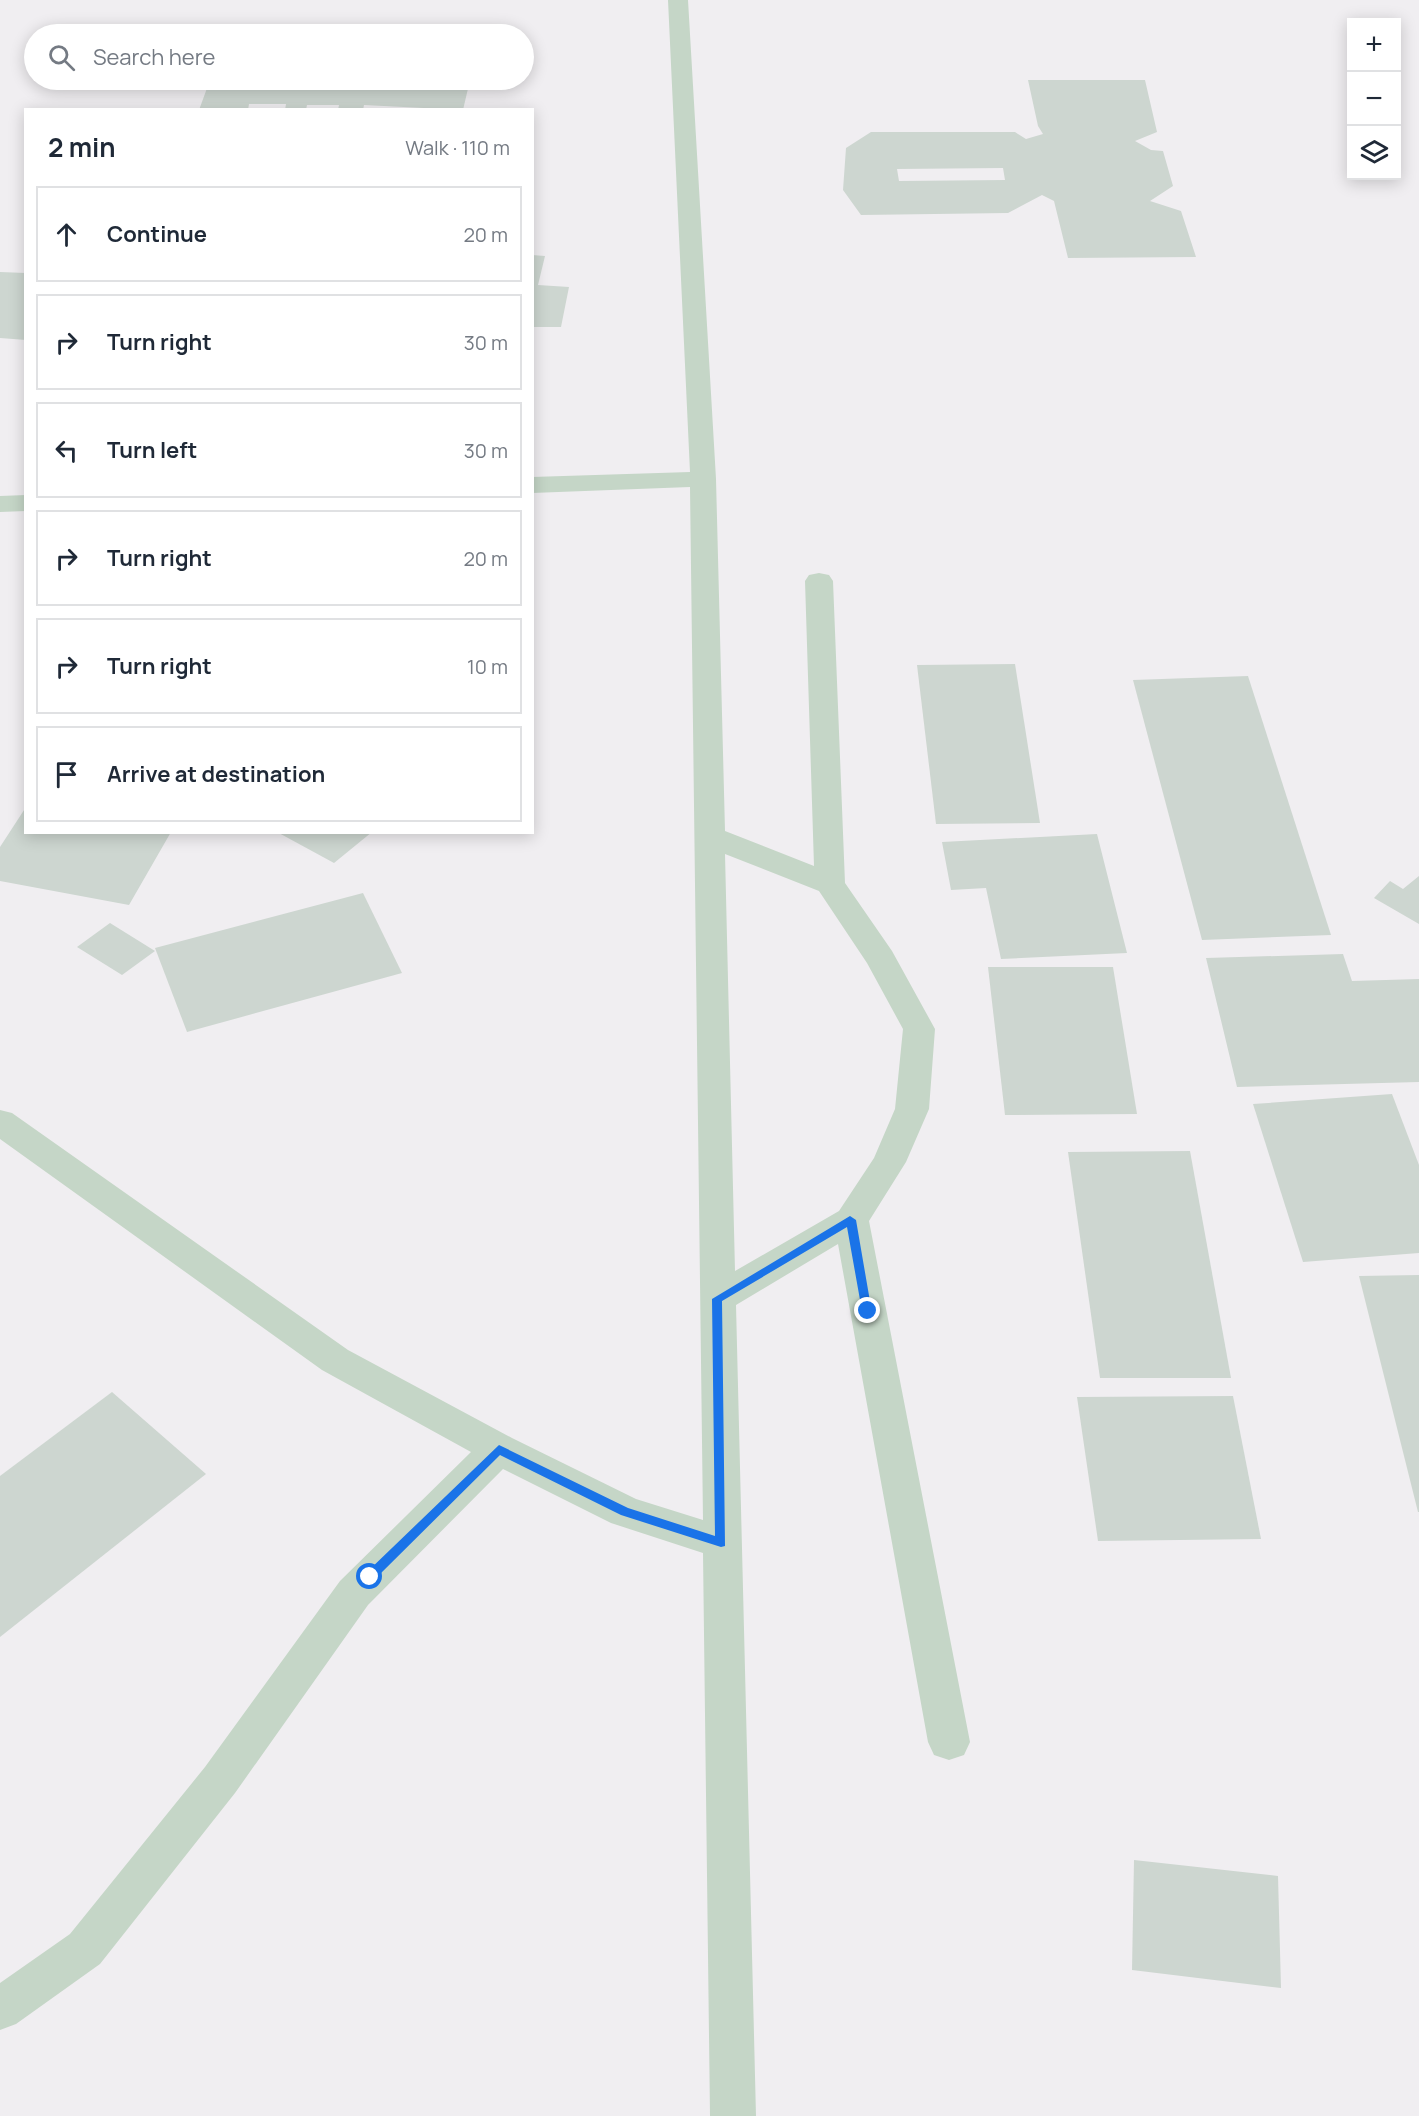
<!DOCTYPE html>
<meta charset="utf-8">
<style>
body{margin:0;font-family:Manrope,sans-serif;background:#f2f2f3;color:#1f2937}
.controls{position:absolute;right:18px;top:18px;display:grid;overflow:hidden;border-radius:0px;box-shadow:0 3px 15px #0003}
.controls button{width:54px;height:54px;display:grid;place-items:center;padding:0;border:0;border-bottom:2px solid #e0e1e3;background:#fff;color:#1f2937;font:30px sans-serif}
.stop{position:absolute;width:18px;height:18px;margin:-14px;border:4px solid #1a73e8;border-radius:50%;background:#fff}
.stop.end{background:#1a73e8;border-color:#fff;box-shadow:0 2px 6px #0008}
.list{margin:0;padding:0;list-style:none}
h2{display:flex;justify-content:space-between;align-items:center;height:78px;margin:0;padding:0 24px;font-size:26px}
h2 small{font-size:20px;font-weight:400;color:#747a83}
.list li{display:grid;grid-template-columns:39px 1fr auto;gap:18px;align-items:center;box-sizing:border-box;height:96px;margin:0 12px 12px;padding:0 12px;border:2px solid #e0e1e3;border-radius:0px}
.list b{display:block;font-size:22px;white-space:nowrap}
.list em{font-size:20px;font-style:normal;color:#747a83}
.icon{flex:none;width:33px;height:33px;fill:none;stroke:currentColor;stroke-width:2;stroke-linecap:round;stroke-linejoin:round}
.map{position:relative;flex:none;width:1419px;height:2116px;overflow:hidden}
.search{position:absolute;background:#fff;box-shadow:0 3px 15px #0003;left:24px;top:24px;width:510px;height:66px;display:flex;align-items:center;gap:15px;box-sizing:border-box;padding:0 21px;border-radius:33px;color:#747a83;font-size:22px}
.panel{position:absolute;background:#fff;box-shadow:0 3px 15px #0003;left:24px;top:108px;width:510px;height:726px;border-radius:0px}
.map>svg:first-child{display:block}
</style>
<div class="map">
<svg width="1419" height="2116" viewBox="0 0 1419 2116">
<rect width="100%" height="100%" fill="#f0eef1"/>
<g fill="#cdd6d0" fill-rule="evenodd">
<polygon points="210,80 470,80 463,110 364,105 363,110 338,110 339,105 307,105 306,110 285,110 286,104 249,104 248,110 199,110"/>
<path d="M 1028,80 L 1145,80 L 1157,132 L 1135,141 L 1151,150 L 1163,151 L 1173,186 L 1150,201 L 1181,211 L 1196,257 L 1068,258 L 1054,201 L 1042,195 L 1008,213 L 861,215 L 843,190 L 846,148 L 871,132 L 1015,132 L 1026,139 L 1043,134 L 1038,126 ZM 1003,168 L 1005,180 L 899,181 L 897,169 Z"/>
<polygon points="532,255 545,256 538,285 569,287 561,327 532,327"/>
<polygon points="0,272 26,273 26,340 0,338"/>
<polygon points="1015,664 1040,823 936,824 917,665"/>
<polygon points="1248,676 1331,935 1202,940 1133,680"/>
<polygon points="26,807 26,832 171,832 129,905 0,881 0,847"/>
<polygon points="277,832 372,832 334,863"/>
<polygon points="1097,834 1127,953 1001,959 986,888 951,890 942,842"/>
<polygon points="1419,876 1419,924 1374,898 1390,881 1403,889"/>
<polygon points="363,893 402,973 187,1032 155,948"/>
<polygon points="110,923 155,951 122,975 77,947"/>
<polygon points="1343,954 1352,981 1419,979 1419,1082 1237,1087 1206,958"/>
<polygon points="988,967 1113,967 1137,1114 1005,1115"/>
<polygon points="1392,1094 1419,1165 1419,1253 1303,1262 1253,1104"/>
<polygon points="1190,1151 1231,1378 1100,1378 1068,1152"/>
<polygon points="1419,1275 1419,1512 1418,1512 1359,1276"/>
<polygon points="112,1392 206,1474 0,1637 0,1476"/>
<polygon points="1233,1396 1261,1539 1098,1541 1077,1397"/>
<polygon points="1134,1860 1278,1876 1281,1988 1132,1970"/>
</g>
<g fill="none" stroke-linecap="round" stroke-linejoin="round">
<g fill="#c5d6c7" fill-rule="evenodd">
<path d="M 668,0 L 688,0 L 716,479 L 725,831 L 814,866 L 805,581 L 809,575 L 819,573 L 829,575 L 833,581 L 845,883 L 892,951 L 935,1029 L 929,1109 L 906,1162 L 869,1221 L 970,1742 L 964,1755 L 949,1760 L 934,1755 L 928,1742 L 838,1244 L 736,1305 L 756,2116 L 710,2116 L 703,1553 L 611,1523 L 503,1469 L 368,1605 L 235,1793 L 100,1964 L 16,2024 L 0,2030 L 0,1983 L 70,1934 L 205,1767 L 340,1581 L 471,1452 L 322,1370 L 0,1139 L 0,1110 L 12,1113 L 348,1350 L 512,1438 L 636,1499 L 703,1520 L 690,487 L 532,493 L 532,477 L 690,472 ZM 725,854 L 819,891 L 867,963 L 903,1029 L 895,1109 L 874,1158 L 839,1211 L 735,1271 Z"/>
<polygon points="26,495 26,511 0,512 0,496"/>
</g>
</g>
<polygon fill="#1a73e8" points="850,1216 856,1220 872,1313 864,1313 862,1311 847,1227 722,1301 725,1546 721,1547 621,1515 500,1455 374,1580 366,1580 366,1573 499,1445 628,1508 715,1536 712,1299"/>
</svg>
<div class="controls">
<button>+</button>
<button>−</button>
<button><svg class="icon" aria-label="layers" viewBox="0 0 24 24"><path d="M12 4l9 5-9 5-9-5zM3 14l9 5 9-5"/></svg></button>
</div>
<div class="stop" style="left:370px;top:1577px"></div>
<div class="stop end" style="left:868px;top:1311px"></div>
<div class="search"><svg class="icon" aria-label="search" viewBox="0 0 24 24"><circle cx="10" cy="10" r="6"/><path d="M15 15l6 6"/></svg>Search here</div>
<section class="panel">
<h2>2 min<small>Walk · 110 m</small></h2>
<ul class="list">
<li><svg class="icon" aria-label="ahead" viewBox="0 0 24 24"><path d="M12 20V5M6 11l6-6 6 6"/></svg><div><b>Continue</b></div><em>20 m</em></li>
<li><svg class="icon" aria-label="right" viewBox="0 0 24 24"><path d="M7 20v-9h11M14 6l5 5-5 5"/></svg><div><b>Turn right</b></div><em>30 m</em></li>
<li><svg class="icon" aria-label="left" viewBox="0 0 24 24"><path d="M17 20v-9H6M10 6l-5 5 5 5"/></svg><div><b>Turn left</b></div><em>30 m</em></li>
<li><svg class="icon" aria-label="right" viewBox="0 0 24 24"><path d="M7 20v-9h11M14 6l5 5-5 5"/></svg><div><b>Turn right</b></div><em>20 m</em></li>
<li><svg class="icon" aria-label="right" viewBox="0 0 24 24"><path d="M7 20v-9h11M14 6l5 5-5 5"/></svg><div><b>Turn right</b></div><em>10 m</em></li>
<li><svg class="icon" aria-label="arrive" viewBox="0 0 24 24"><path d="M6 21V4h12l-3 4 3 4H6"/></svg><div><b>Arrive at destination</b></div></li>
</ul>
</section>
</div>
